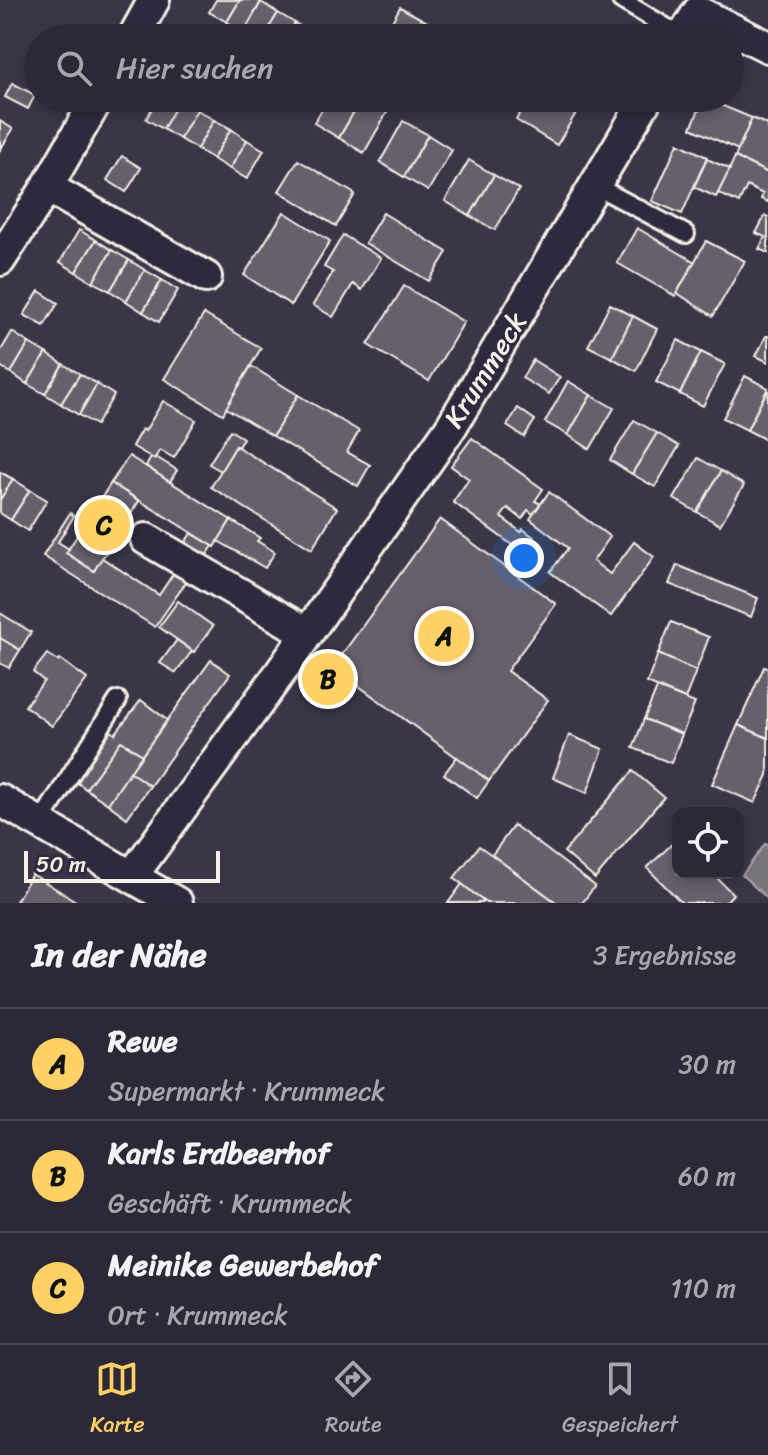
<!DOCTYPE html>
<html lang="de">
<meta charset="utf-8">
<style>
body{margin:0;font-family:Sriracha,sans-serif;background:#34303d;color:#f1f3f6}
.controls{position:absolute;right:24px;bottom:24px;display:grid;overflow:hidden;border-radius:16px;box-shadow:0 4px 12px #0003}
.controls button{width:72px;height:72px;display:grid;place-items:center;padding:0;border:0;border-bottom:2px solid #484450;background:#2c2835;color:#f1f3f6;font:40px sans-serif}
.scale{position:absolute;left:24px;bottom:20px;width:196px;box-sizing:border-box;padding-left:8px;border:4px solid #f4f1e8;border-top:0;font-size:22px;line-height:28px;white-space:nowrap;color:#f4f1e8;-webkit-text-stroke:6px #2f2a3d;paint-order:stroke}
.you{position:absolute;left:524px;top:558px;width:28px;height:28px;margin:-20px;border:6px solid #fff;border-radius:50%;background:#1a73e8;box-shadow:0 0 0 12px #1a73e833}
.badge{display:grid;place-items:center;width:52px;height:52px;border-radius:50%;background:#ffd166;color:#111;font-size:26px;font-weight:700}
.pin{position:absolute;translate:-50% -50%;border:4px solid #fff;box-shadow:0 2px 8px #0006}
.list{margin:0;padding:0;list-style:none}
h2{display:flex;justify-content:space-between;align-items:center;height:104px;margin:0;padding:0 32px;font-size:34px}
h2 small{font-size:26px;font-weight:400;color:#a6a6ad}
.list li{display:grid;grid-template-columns:52px 1fr auto;gap:24px;align-items:center;box-sizing:border-box;height:112px;padding:0 32px;border-top:2px solid #484450}
.list b{display:block;font-size:30px;white-space:nowrap}
.list p{margin:0;font-size:26px;white-space:nowrap;color:#a6a6ad}
.list em{font-size:26px;font-style:normal;color:#a6a6ad}
.icon{flex:none;width:44px;height:44px;fill:none;stroke:currentColor;stroke-width:2;stroke-linecap:round;stroke-linejoin:round}
.map{position:relative;flex:none;width:768px;height:903px;overflow:hidden}
.search{position:absolute;background:#2c2835;box-shadow:0 4px 12px #0003;left:24px;right:24px;top:24px;height:88px;display:flex;align-items:center;gap:20px;box-sizing:border-box;padding:0 28px;border-radius:44px;color:#a6a6ad;font-size:30px}
.sheet{height:440px;background:#2c2835}
nav{display:flex;justify-content:space-around;align-items:center;box-sizing:border-box;height:112px;border-top:2px solid #484450;background:#2c2835;font-size:22px;color:#a6a6ad}
nav a{display:grid;justify-items:center;gap:4px}
nav .on{color:#ffd166}
.map>svg:first-child{display:block}
</style>
<div class="map">
<svg width="768" height="903" viewBox="0 0 768 903">
<rect width="100%" height="100%" fill="#3b3647"/>
<filter id="ink" filterUnits="userSpaceOnUse"><feTurbulence type="fractalNoise" baseFrequency=".0125" numOctaves="2"/><feDisplacementMap in="SourceGraphic" scale="16" xChannelSelector="R" yChannelSelector="G"/><feConvolveMatrix kernelMatrix="1 2 1 2 8 2 1 2 1" color-interpolation-filters="sRGB"/></filter>
<g filter="url(#ink)">
<polygon fill="#78747b" stroke="#aaa6a7" stroke-width="2" points="765,844 768,845 768,899 742,875"/>
<g fill="#65616c" stroke="#f4f1e8" stroke-width="2">
<polygon points="216,0 240,0 227,22 209,12"/>
<polygon points="240,0 257,0 261,2 244,32 227,22"/>
<polygon points="261,2 278,13 263,38 254,38 244,32"/>
<polygon points="400,7 449,34 456,38 383,38"/>
<polygon points="278,13 295,23 286,38 263,38"/>
<polygon points="295,23 312,33 309,38 286,38"/>
<polygon points="12,83 35,95 28,109 5,97"/>
<polygon points="158,98 177,98 180,100 163,129 146,119"/>
<polygon points="329,98 362,98 339,138 314,123"/>
<polygon points="362,98 388,111 364,153 339,138"/>
<polygon points="529,98 585,98 557,145 516,120"/>
<polygon points="704,98 752,118 738,150 691,128"/>
<polygon points="180,100 197,110 180,139 163,129"/>
<polygon points="197,110 214,120 197,149 180,139"/>
<polygon points="752,118 768,125 768,173 735,157"/>
<polygon points="214,120 231,129 213,159 197,149"/>
<polygon points="0,121 13,129 0,150"/>
<polygon points="403,121 428,135 404,177 380,162"/>
<polygon points="231,129 247,140 230,169 213,159"/>
<polygon points="428,135 452,150 428,191 404,177"/>
<polygon points="247,140 264,150 247,179 230,169"/>
<polygon points="678,143 707,157 682,214 652,201"/>
<polygon points="122,156 141,168 126,192 107,180"/>
<polygon points="735,157 768,173 768,202 761,199 763,194 747,186 739,203 718,193"/>
<polygon points="707,159 730,169 716,197 694,187"/>
<polygon points="298,160 355,194 336,226 279,191"/>
<polygon points="469,160 494,175 470,216 445,201"/>
<polygon points="494,175 519,189 495,230 470,216"/>
<polygon points="284,212 330,241 291,305 244,275"/>
<polygon points="383,213 447,252 429,281 365,243"/>
<polygon points="765,216 768,217 768,253 759,249 765,237 756,233"/>
<polygon points="637,228 695,262 675,296 617,263"/>
<polygon points="79,230 96,240 76,272 60,262"/>
<polygon points="343,235 381,258 362,290 353,284 333,317 313,305 333,272 324,267"/>
<polygon points="96,240 112,250 93,282 76,272"/>
<polygon points="706,241 745,261 713,316 677,293"/>
<polygon points="112,250 129,260 110,291 93,282"/>
<polygon points="129,260 145,270 126,301 110,291"/>
<polygon points="145,270 162,280 143,312 126,301"/>
<polygon points="162,280 178,290 159,322 143,312"/>
<polygon points="404,286 464,322 429,381 368,345"/>
<polygon points="39,291 58,303 44,326 24,315"/>
<polygon points="610,304 633,316 612,358 588,346"/>
<polygon points="204,314 261,348 223,414 164,379"/>
<polygon points="633,316 657,329 636,371 612,358"/>
<polygon points="12,332 29,343 11,373 0,366 0,352"/>
<polygon points="766,336 768,336 768,362 756,356"/>
<polygon points="678,340 701,352 680,394 656,382"/>
<polygon points="29,343 46,353 27,384 11,373"/>
<polygon points="701,352 725,364 703,406 680,394"/>
<polygon points="46,353 63,364 45,394 27,384"/>
<polygon points="533,360 560,377 549,394 522,378"/>
<polygon points="63,364 80,374 61,404 45,394"/>
<polygon points="251,366 298,395 273,436 226,408"/>
<polygon points="80,374 97,384 79,415 61,404"/>
<polygon points="745,376 768,388 747,430 723,418"/>
<polygon points="568,381 591,395 568,435 545,422"/>
<polygon points="97,384 114,395 96,425 79,415"/>
<polygon points="768,389 768,441 747,430"/>
<polygon points="298,395 359,431 347,452 370,465 358,486 273,436"/>
<polygon points="591,395 614,408 590,449 568,435"/>
<polygon points="163,401 196,420 174,458 160,450 154,459 132,446 142,429 145,431"/>
<polygon points="518,408 535,420 524,437 507,426"/>
<polygon points="634,420 657,433 632,474 610,460"/>
<polygon points="230,430 243,438 238,447 236,446 221,471 209,464"/>
<polygon points="657,433 679,446 655,487 632,474"/>
<polygon points="472,438 543,489 535,501 541,504 533,514 528,510 522,519 508,508 501,517 521,532 523,529 535,538 523,553 453,502 469,479 451,466"/>
<polygon points="236,446 337,508 312,549 211,487"/>
<polygon points="129,456 231,520 215,547 111,483"/>
<polygon points="156,457 177,470 170,482 146,466 151,458 154,459"/>
<polygon points="698,458 721,471 697,512 674,499"/>
<polygon points="721,471 744,485 720,525 697,512"/>
<polygon points="0,472 13,479 0,500"/>
<polygon points="13,479 30,490 11,520 0,513 0,500"/>
<polygon points="111,483 139,501 94,571 66,553"/>
<polygon points="30,490 47,500 28,531 11,520"/>
<polygon points="549,492 610,537 593,561 610,574 634,542 654,557 611,616 550,572 568,548 530,519"/>
<polygon points="70,513 74,516 58,542 69,549 66,553 94,571 102,558 159,595 175,571 188,579 155,627 43,556"/>
<polygon points="440,519 556,604 507,671 548,700 489,781 333,667"/>
<polygon points="231,520 260,538 257,541 275,552 265,568 218,541"/>
<polygon points="191,533 213,546 206,556 185,543"/>
<polygon points="677,565 758,598 751,617 669,584"/>
<polygon points="178,601 213,626 194,652 159,627"/>
<polygon points="0,613 31,632 20,650 0,638"/>
<polygon points="671,622 709,637 696,671 658,654"/>
<polygon points="0,638 20,650 9,668 0,663"/>
<polygon points="177,640 192,651 176,673 160,663"/>
<polygon points="47,654 58,661 60,659 87,679 52,726 25,706 44,681 33,672"/>
<polygon points="658,654 696,671 685,699 647,683"/>
<polygon points="211,660 230,674 150,786 130,772"/>
<polygon points="764,667 768,668 768,738 738,725"/>
<polygon points="657,688 695,703 682,734 644,719"/>
<polygon points="141,700 167,720 142,755 121,741 86,789 74,780 111,731 115,734"/>
<polygon points="644,719 682,734 671,763 633,748"/>
<polygon points="738,725 768,738 768,775 755,803 712,784"/>
<polygon points="569,735 603,749 587,793 553,778"/>
<polygon points="121,741 142,755 108,804 86,789"/>
<polygon points="457,757 489,781 477,798 444,774"/>
<polygon points="633,771 664,797 595,879 564,852"/>
<polygon points="130,772 150,786 127,818 108,804"/>
<polygon points="514,825 595,886 582,903 557,903 492,855"/>
<polygon points="678,838 678,873 712,873 733,894 725,903 682,903 647,868"/>
<polygon points="479,846 492,855 557,903 486,903 454,878"/>
<polygon points="32,874 61,892 79,903 15,903"/>
<polygon points="462,884 483,901 482,903 448,903"/>
</g>
<g fill="none" stroke-linecap="round" stroke-linejoin="round">
<defs>
<g id="lane">
<polyline points="621,0 666,27 684,35"/>
<polyline points="596,186 686,234"/>
<polyline points="40,823 118,700"/>
</g>
<g id="street">
<polyline points="133,38 154,0"/>
<polyline points="682,38 698,12 768,47"/>
<polyline points="47,187 206,277"/>
<polyline points="0,260 47,187 98,98"/>
<polyline points="146,539 307,633"/>
<polyline points="0,800 177,903"/>
<polyline points="132,876 280,673 451,427 647,98"/>
</g>
</defs>
<use href="#lane" stroke="#f4f1e8" stroke-width="22"/>
<use href="#street" stroke="#f4f1e8" stroke-width="36"/>
<use href="#lane" stroke="#2f2a3d" stroke-width="16"/>
<use href="#street" stroke="#2f2a3d" stroke-width="30"/>
</g>
</g>
<g text-anchor="middle" dominant-baseline="central" stroke-width="6" stroke-linejoin="round" paint-order="stroke">
<g font-size="28" fill="#f4f1e8" stroke="#2f2a3d">
<text transform="translate(485 370) rotate(-58)">Krummeck</text>
</g>
</g>
</svg>
<div class="controls">
<button><svg class="icon" aria-label="locate" viewBox="0 0 24 24"><circle cx="12" cy="12" r="6"/><path d="M12 2v4M12 18v4M2 12h4M18 12h4"/></svg></button>
</div>
<div class="scale">50 m</div>
<div class="you"></div>
<div class="pin badge" style="left:444px;top:636px">A</div>
<div class="pin badge" style="left:328px;top:679px">B</div>
<div class="pin badge" style="left:104px;top:525px">C</div>
<div class="search"><svg class="icon" aria-label="search" viewBox="0 0 24 24"><circle cx="10" cy="10" r="6"/><path d="M15 15l6 6"/></svg>Hier suchen</div>
</div>
<section class="sheet">
<h2>In der Nähe<small>3 Ergebnisse</small></h2>
<ul class="list">
<li><span class="badge">A</span><div><b>Rewe</b><p>Supermarkt · Krummeck</p></div><em>30 m</em></li>
<li><span class="badge">B</span><div><b>Karls Erdbeerhof</b><p>Geschäft · Krummeck</p></div><em>60 m</em></li>
<li><span class="badge">C</span><div><b>Meinike Gewerbehof</b><p>Ort · Krummeck</p></div><em>110 m</em></li>
</ul>
</section>
<nav>
<a class="on"><svg class="icon" aria-label="map" viewBox="0 0 24 24"><path d="M3 6l6-2 6 2 6-2v14l-6 2-6-2-6 2zM9 4v14M15 6v14"/></svg>Karte</a>
<a><svg class="icon" aria-label="directions" viewBox="0 0 24 24"><path d="M12 3l9 9-9 9-9-9zM9 14v-3h6M13 9l2 2-2 2"/></svg>Route</a>
<a><svg class="icon" aria-label="saved" viewBox="0 0 24 24"><path d="M7 4h10v16l-5-4-5 4z"/></svg>Gespeichert</a>
</nav>
